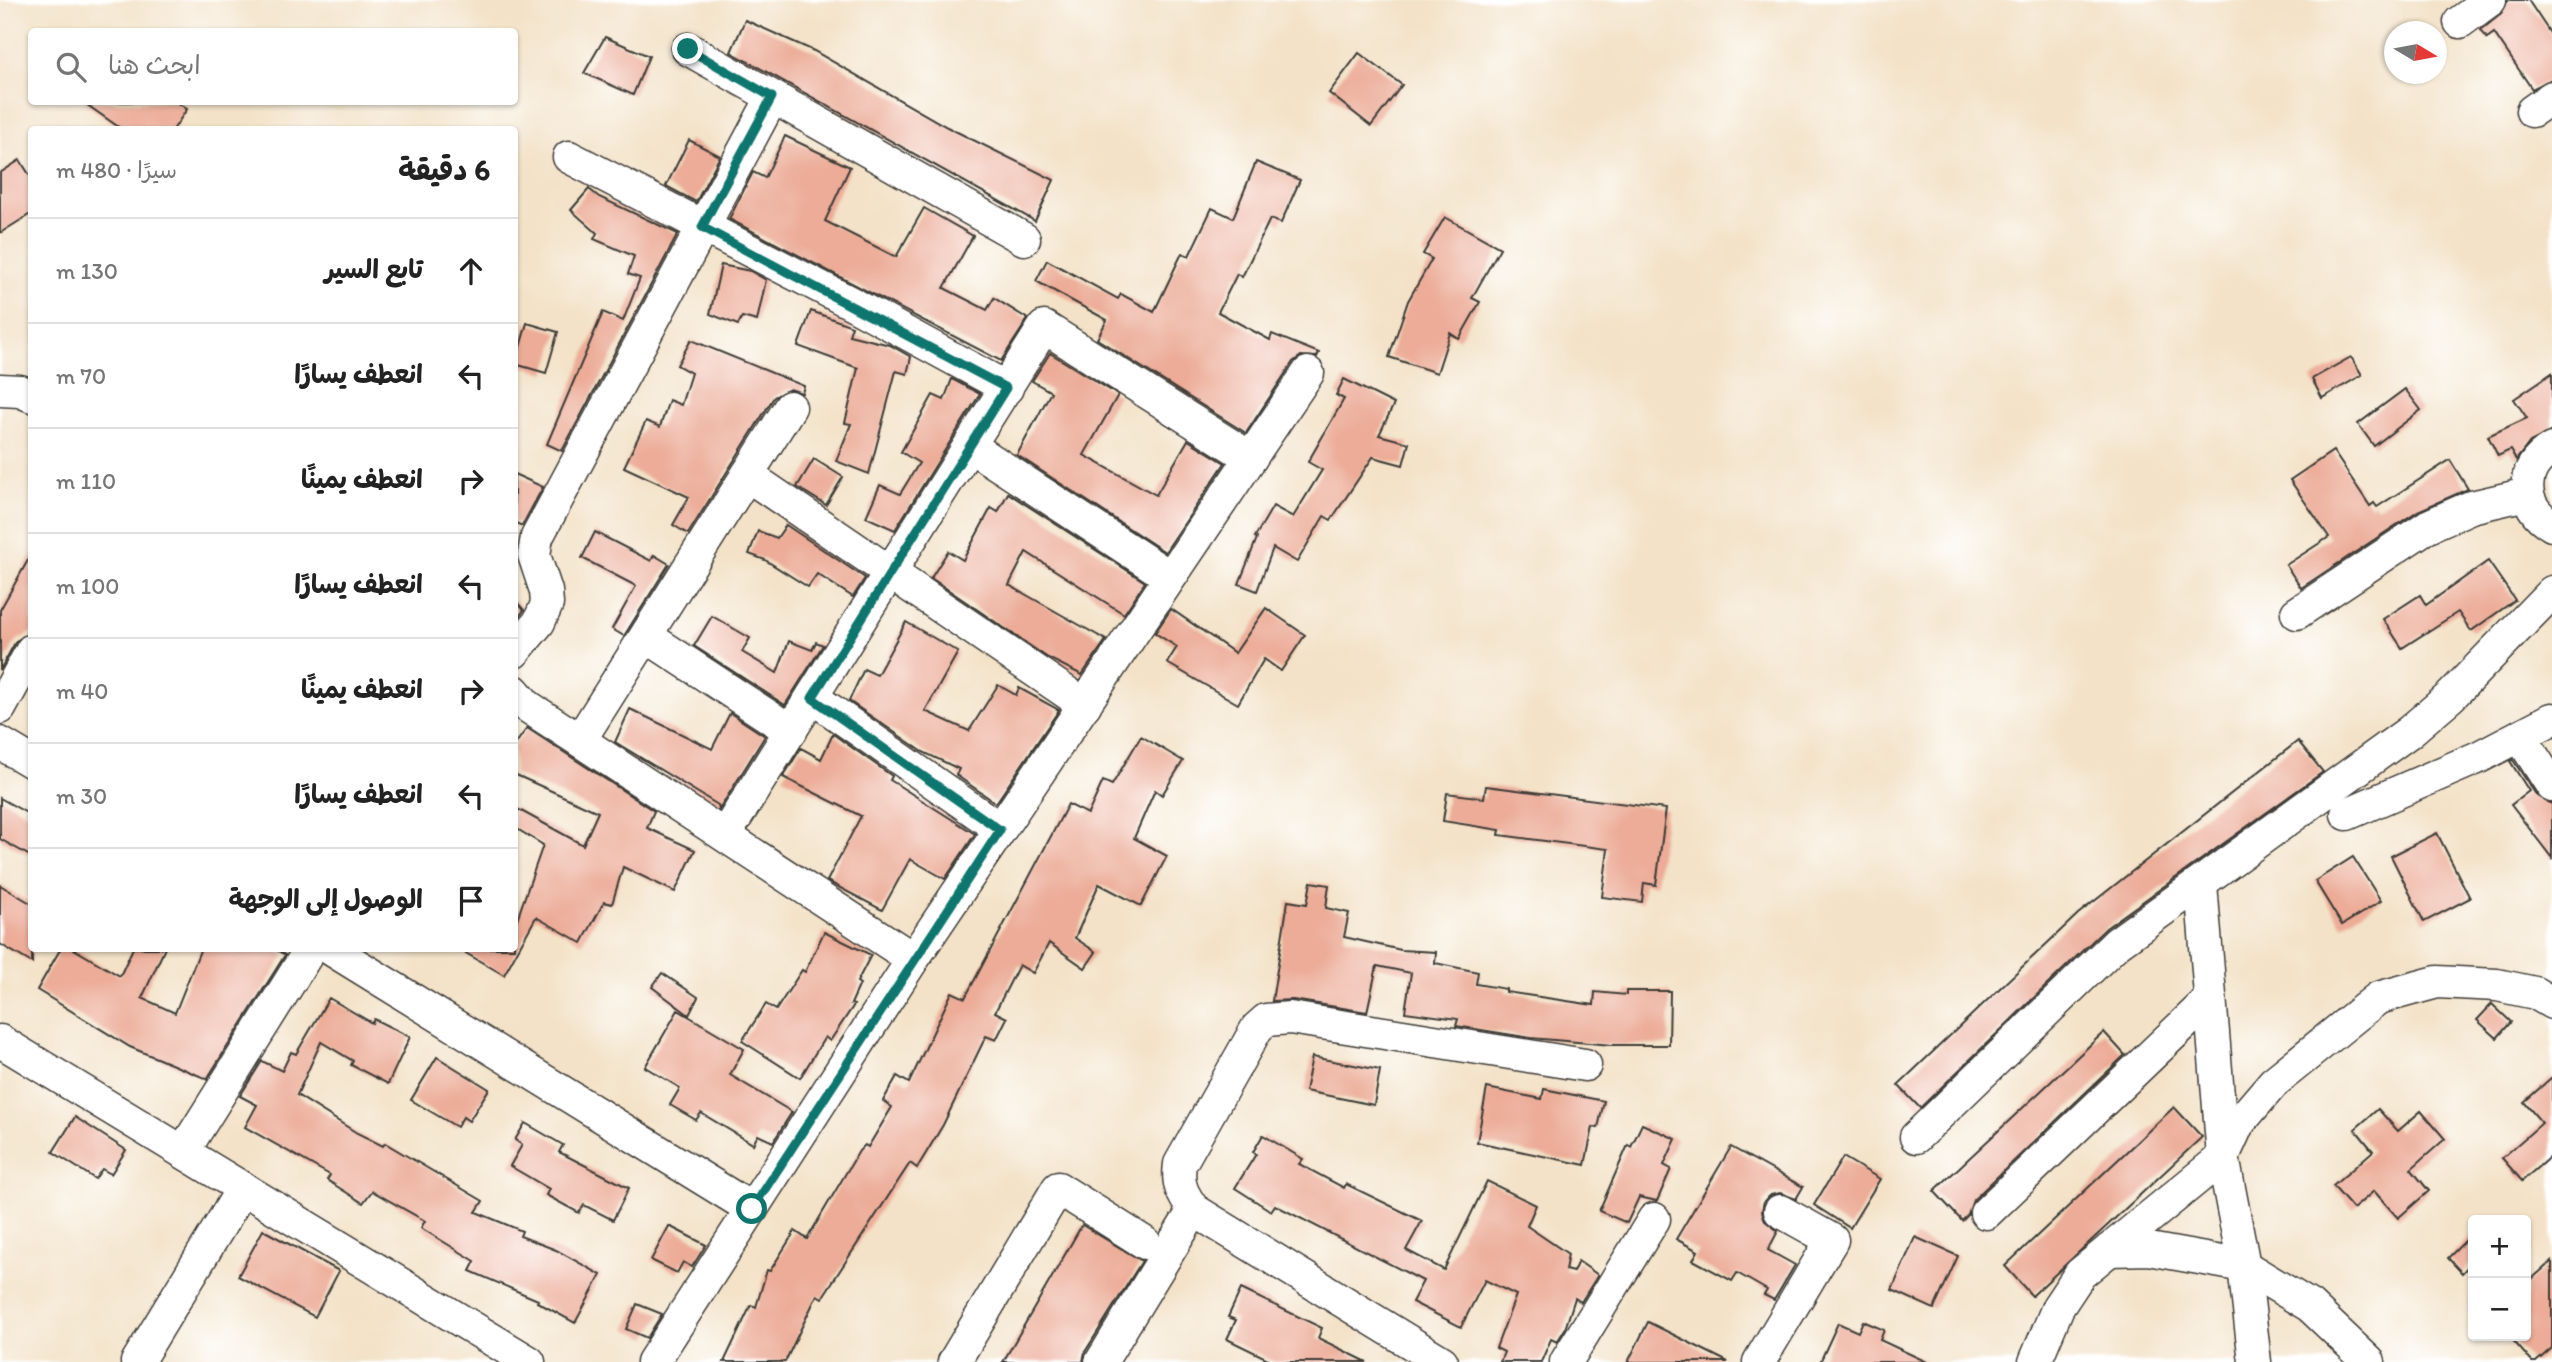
<!DOCTYPE html>
<html lang="ar">
<meta charset="utf-8">
<style>
body{margin:0;font-family:Itim,"Playpen Sans Arabic",sans-serif;background:#f2f2f2;color:#222;direction:rtl}
.controls{position:absolute;right:21px;bottom:21px;display:grid;overflow:hidden;border-radius:7px;box-shadow:0 2px 5px #0004}
.controls button{width:63px;height:63px;display:grid;place-items:center;padding:0;border:0;border-bottom:2px solid #e0e0e0;background:#fff;color:#222;font:35px sans-serif}
.compass{position:absolute;left:2384px;top:21px;width:63px;height:63px;border-radius:50%;background:#fff;box-shadow:0 2px 5px #0004;rotate:100deg}
.stop{position:absolute;width:21px;height:21px;margin:-16px;border:5px solid #0f766e;border-radius:50%;background:#fff}
.stop.end{background:#0f766e;border-color:#fff;box-shadow:0 2px 7px #0008}
.list{margin:0;padding:0;list-style:none}
h2{display:flex;justify-content:space-between;align-items:center;height:91px;margin:0;padding:0 28px;font-size:30px}
h2 small{font-size:23px;font-weight:400;color:#767676}
.list li{display:grid;grid-template-columns:46px 1fr auto;gap:21px;align-items:center;box-sizing:border-box;height:105px;padding:0 28px;border-top:2px solid #e0e0e0}
.list b{display:block;font-size:26px;white-space:nowrap}
.list em{font-size:23px;font-style:normal;color:#767676}
.icon{flex:none;width:38px;height:38px;fill:none;stroke:currentColor;stroke-width:2;stroke-linecap:round;stroke-linejoin:round}
.map{position:relative;flex:none;width:2552px;height:1362px;overflow:hidden;direction:ltr}
.search{position:absolute;background:#fff;box-shadow:0 2px 5px #0004;left:28px;top:28px;width:490px;height:77px;display:flex;align-items:center;gap:18px;box-sizing:border-box;padding:0 24px;border-radius:7px;color:#767676;font-size:26px}
.panel{position:absolute;background:#fff;box-shadow:0 2px 5px #0004;left:28px;top:126px;width:490px;height:826px;border-radius:7px;direction:rtl}
.map>svg:first-child{display:block}
</style>
<div class="map">
<svg width="2552" height="1362" viewBox="0 0 2552 1362">
<rect width="100%" height="100%" fill="#fff"/>
<filter id="ink" filterUnits="userSpaceOnUse"><feTurbulence type="fractalNoise" baseFrequency=".0143" numOctaves="2"/><feDisplacementMap in="SourceGraphic" scale="14" xChannelSelector="R" yChannelSelector="G"/><feConvolveMatrix kernelMatrix="1 2 1 2 8 2 1 2 1" color-interpolation-filters="sRGB"/></filter>
<filter id="wash" filterUnits="userSpaceOnUse"><feTurbulence type="fractalNoise" baseFrequency=".00686" numOctaves="4" result="noise"/><feDisplacementMap in="SourceGraphic" scale="28" xChannelSelector="R" yChannelSelector="G"/><feGaussianBlur stdDeviation="1.57" result="paint"/><feColorMatrix in="noise" values="0 0 0 0 0 0 0 0 0 0 0 0 0 0 0 0 0 1.4 0 .05"/><feComposite in="paint" operator="in"/></filter>
<g filter="url(#wash)">
<rect width="100%" height="100%" fill="#f3e2c7"/>
<g id="blocks">
<g fill="#ecac97">
<polygon points="2508,0 2528,0 2552,36 2552,79 2532,89 2494,33 2487,38 2481,30 2501,14"/>
<polygon points="745,20 814,51 947,127 1054,180 1035,221 731,52"/>
<polygon points="605,37 649,56 633,95 584,73"/>
<polygon points="1359,53 1402,85 1371,126 1329,93"/>
<polygon points="83,102 176,102 187,109 173,130 123,130"/>
<polygon points="785,136 850,167 825,221 896,257 924,208 973,236 944,288 987,310 994,298 1028,319 1001,361 729,219 753,172 765,178"/>
<polygon points="689,140 720,156 696,202 666,186"/>
<polygon points="20,160 32,179 32,213 0,233 0,173"/>
<polygon points="1256,162 1300,180 1281,223 1270,219 1242,277 1237,274 1218,312 1270,340 1272,334 1319,353 1317,357 1301,356 1293,362 1246,433 1097,339 1107,320 1036,281 1047,260 1118,299 1121,294 1154,312 1182,253 1189,256 1212,208 1233,218"/>
<polygon points="589,189 599,197 678,234 562,451 547,444 603,312 623,321 640,278 628,274 634,256 594,239 597,233 571,210"/>
<polygon points="1445,217 1500,248 1472,298 1480,302 1459,339 1450,333 1437,373 1389,357 1408,301 1432,259 1423,254"/>
<polygon points="721,265 750,271 766,280 757,321 742,317 738,325 710,314"/>
<polygon points="811,311 852,326 849,335 890,345 911,357 907,374 896,371 869,474 836,461 851,424 845,423 858,368 798,346"/>
<polygon points="527,323 558,332 546,373 515,364"/>
<polygon points="691,340 804,386 802,393 790,389 774,397 688,534 673,525 689,497 624,467 646,421 660,427 669,400 681,405 691,373 677,365"/>
<polygon points="1050,353 1118,395 1084,455 1156,495 1188,440 1225,463 1165,552 1017,455 1051,392 1032,381"/>
<polygon points="2351,357 2362,375 2322,398 2312,379"/>
<polygon points="2552,373 2552,431 2530,442 2516,460 2510,450 2498,456 2488,436 2527,418 2514,399"/>
<polygon points="952,379 980,394 895,530 866,517 880,485 900,494 919,463 901,452 933,395 944,400"/>
<polygon points="1344,379 1394,404 1379,435 1409,443 1403,465 1373,457 1331,520 1324,516 1297,562 1273,548 1257,591 1239,584 1257,538 1255,537 1273,506 1293,517 1322,470 1308,462 1344,399 1336,395"/>
<polygon points="2405,389 2421,410 2374,446 2358,424"/>
<polygon points="2333,451 2370,506 2374,503 2377,507 2450,460 2468,489 2418,511 2301,588 2286,565 2329,537 2290,480"/>
<polygon points="814,459 843,477 826,505 797,487"/>
<polygon points="514,474 543,487 522,526 514,522"/>
<polygon points="1008,493 1145,582 1124,614 1026,552 1009,585 1106,640 1082,675 1048,658 931,578 948,551 963,560 991,508 998,512"/>
<polygon points="786,525 865,578 853,597 817,574 808,587 765,560 749,554 758,531 777,538"/>
<polygon points="595,532 651,561 654,555 669,564 624,636 612,629 636,586 582,558"/>
<polygon points="32,553 32,632 16,641 0,670 0,610"/>
<polygon points="2488,561 2515,600 2471,631 2458,612 2402,648 2383,619 2420,595 2426,605"/>
<polygon points="514,599 524,610 514,623"/>
<polygon points="1266,608 1305,635 1281,671 1264,659 1238,704 1167,663 1177,647 1155,633 1171,609 1235,653"/>
<polygon points="712,616 750,638 742,652 777,673 789,641 812,650 816,642 823,645 785,705 694,646"/>
<polygon points="906,622 958,652 925,711 969,731 998,685 1016,695 1019,688 1059,710 996,803 956,775 959,769 923,752 849,701 864,669 877,675"/>
<polygon points="630,709 712,749 730,713 765,736 719,810 718,805 615,742"/>
<polygon points="527,728 654,811 647,828 695,850 675,892 623,867 612,904 604,902 582,943 536,917 504,975 457,948 514,948 514,928 543,845 514,827 514,807 583,845 598,812 514,774 514,746"/>
<polygon points="833,734 892,776 890,780 975,834 945,879 910,859 882,910 827,881 861,816 783,777 801,748 821,759"/>
<polygon points="1141,736 1183,761 1162,795 1155,790 1134,838 1167,856 1141,906 1099,884 1075,938 1096,952 1085,968 1049,943 1033,973 1019,965 995,1012 1007,1018 996,1040 986,1036 943,1125 917,1168 910,1163 822,1298 817,1295 785,1362 724,1362 751,1305 756,1307 767,1270 770,1271 795,1231 807,1239 859,1151 865,1145 868,1147 892,1107 883,1101 897,1076 909,1083 952,992 965,998 1068,804 1088,814 1103,781 1112,785"/>
<polygon points="2298,741 2323,772 2106,928 1920,1108 1898,1085 2078,914"/>
<polygon points="2513,760 2537,796 2552,804 2552,858 2511,805 2529,791 2510,761"/>
<polygon points="1486,786 1666,809 1656,885 1644,883 1642,902 1602,897 1608,849 1499,835 1500,830 1443,821 1447,793 1484,798"/>
<polygon points="0,798 32,816 32,857 0,839"/>
<polygon points="2437,833 2470,898 2424,922 2391,856"/>
<polygon points="2353,857 2381,901 2342,925 2315,881"/>
<polygon points="1311,882 1329,885 1326,908 1349,913 1344,937 1401,950 1436,952 1435,963 1478,972 1476,984 1506,989 1506,992 1594,1005 1595,992 1626,995 1626,991 1670,991 1669,1045 1612,1045 1531,1038 1456,1026 1458,1019 1405,1012 1411,973 1377,966 1367,1012 1293,1000 1272,1001 1288,901 1307,904"/>
<polygon points="0,885 32,904 32,963 0,944"/>
<polygon points="824,932 871,955 857,982 860,984 851,1004 854,1005 830,1041 825,1037 800,1078 742,1041 766,1004 776,1010 802,970 805,972"/>
<polygon points="61,948 72,948 120,976 133,948 165,948 142,998 175,1013 201,948 273,948 285,955 207,1079 130,1047 37,990"/>
<polygon points="662,973 698,997 689,1015 652,987"/>
<polygon points="329,998 372,1023 374,1019 410,1037 388,1084 351,1065 353,1061 321,1042 297,1095 357,1133 383,1146 385,1143 483,1201 476,1212 522,1231 520,1236 556,1250 601,1275 575,1323 537,1302 538,1300 470,1271 475,1261 421,1228 425,1221 372,1191 363,1203 327,1180 330,1175 245,1127 257,1105 240,1096 262,1061 282,1071 291,1052 296,1054"/>
<polygon points="2492,1004 2511,1022 2497,1038 2477,1020"/>
<polygon points="678,1010 744,1049 730,1075 792,1112 773,1142 758,1135 753,1144 701,1113 696,1120 670,1105 680,1088 645,1067"/>
<polygon points="2104,1032 2125,1055 1973,1200 1968,1215 1962,1221 1934,1191"/>
<polygon points="437,1057 489,1089 469,1121 463,1117 457,1127 411,1100"/>
<polygon points="1312,1057 1380,1070 1374,1105 1305,1091"/>
<polygon points="2552,1077 2552,1155 2522,1181 2502,1158 2542,1123 2524,1102"/>
<polygon points="1487,1088 1542,1099 1544,1089 1604,1101 1598,1128 1593,1127 1585,1165 1477,1142"/>
<polygon points="2174,1107 2202,1137 2032,1296 2005,1266"/>
<polygon points="2378,1109 2398,1131 2421,1111 2445,1139 2411,1169 2429,1191 2398,1218 2374,1191 2353,1209 2333,1186 2373,1151 2355,1129"/>
<polygon points="75,1117 126,1150 111,1174 102,1169 95,1179 53,1152"/>
<polygon points="525,1123 563,1145 559,1152 629,1188 613,1220 584,1205 579,1213 546,1195 549,1189 510,1166 522,1145 515,1140"/>
<polygon points="1642,1124 1676,1139 1664,1165 1671,1169 1657,1201 1639,1197 1627,1223 1599,1211 1628,1145 1631,1147"/>
<polygon points="1263,1135 1303,1159 1299,1164 1344,1188 1346,1184 1422,1221 1406,1250 1444,1270 1487,1181 1536,1205 1527,1226 1568,1254 1565,1270 1573,1272 1578,1261 1598,1275 1581,1302 1575,1298 1565,1329 1557,1342 1551,1339 1541,1362 1500,1362 1504,1352 1496,1348 1516,1295 1485,1280 1461,1327 1412,1302 1423,1281 1275,1205 1271,1211 1235,1188 1256,1154 1253,1152"/>
<polygon points="1731,1147 1803,1187 1796,1199 1780,1193 1771,1195 1764,1201 1762,1211 1765,1221 1778,1231 1768,1250 1795,1265 1774,1300 1764,1295 1767,1290 1737,1273 1732,1281 1693,1260 1698,1251 1676,1239"/>
<polygon points="1843,1157 1880,1179 1850,1228 1814,1205"/>
<polygon points="1082,1225 1142,1261 1085,1352 1083,1362 1003,1362"/>
<polygon points="669,1226 706,1245 692,1267 683,1262 677,1273 651,1260"/>
<polygon points="263,1230 339,1271 315,1317 238,1276"/>
<polygon points="2473,1233 2473,1261 2462,1273 2448,1258"/>
<polygon points="1915,1237 1958,1256 1934,1309 1892,1290"/>
<polygon points="2552,1261 2552,1348 2536,1362 2532,1362 2509,1336 2526,1336 2526,1284"/>
<polygon points="1241,1289 1322,1328 1318,1338 1367,1362 1274,1362 1227,1339 1236,1320 1228,1317"/>
<polygon points="637,1304 662,1314 647,1338 626,1329"/>
<polygon points="1863,1321 1884,1330 1880,1340 1927,1362 1820,1362 1838,1323 1858,1332"/>
<polygon points="1648,1322 1728,1362 1628,1362"/>
</g>
</g>
</g>
<g filter="url(#ink)">
<use href="#blocks" fill-opacity="0" stroke="#3c3a36" stroke-width="2"/>
<g fill="none" stroke-linecap="round" stroke-linejoin="round">
<defs>
<g id="minor">
<polyline points="2460,22 2490,0"/>
<polyline points="688,49 1024,239"/>
<polyline points="2532,111 2552,97"/>
<polyline points="569,157 853,304 1007,388"/>
<polyline points="0,390 20,391 32,396"/>
<polyline points="970,446 1170,577"/>
<path d="M 2552,449 C 2519,468 2519,506 2552,525"/>
<polyline points="747,475 1085,705"/>
<polyline points="2297,613 2428,526 2471,507 2527,494"/>
<polyline points="646,636 791,731"/>
<polyline points="514,652 539,622 547,604 546,591 534,555 537,537 772,98"/>
<polyline points="514,691 527,706 913,959"/>
<polyline points="812,697 1000,829"/>
<polyline points="0,708 32,650"/>
<polyline points="2520,736 2552,786"/>
<polyline points="580,740 790,407"/>
<polyline points="0,743 32,762"/>
<polyline points="2347,814 2479,757 2552,719"/>
<polyline points="725,835 1044,327 1251,458"/>
<polyline points="2201,884 2223,1157 2244,1266 2255,1362"/>
<polyline points="329,948 752,1209"/>
<polyline points="0,1041 529,1362"/>
<polyline points="1916,1137 2117,943 2409,732 2451,696 2552,592"/>
<polyline points="183,1152 311,948"/>
<polyline points="1986,1213 2210,999"/>
<polyline points="2109,1250 2149,1249 2244,1266 2310,1306 2369,1362"/>
<polyline points="137,1362 243,1188"/>
<polyline points="653,1362 913,959 1308,373"/>
<polyline points="954,1362 1058,1188 1145,1243"/>
<polyline points="1101,1362 1194,1210"/>
<path d="M 1442,1362 L 1194,1210 C 1182,1194 1177,1184 1180,1164 L 1257,1028 L 1266,1020 L 1290,1018 L 1585,1065"/>
<polyline points="1566,1362 1654,1219"/>
<polyline points="1759,1362 1832,1240 1780,1211"/>
<polyline points="2035,1362 2058,1307 2080,1274 2223,1157 2238,1124 2274,1082 2378,998 2437,982 2497,985 2535,993 2552,1003"/>
</g>
</defs>
<use href="#minor" stroke="#3c3a36" stroke-width="35"/>
<use href="#minor" stroke="#fff" stroke-width="32"/>
</g>
</g>
<g fill="none" stroke-linecap="round" stroke-linejoin="round" filter="url(#ink)">
<polyline stroke="#0f766e" stroke-width="9" points="688,49 772,97 702,227 1006,388 812,698 1000,830 752,1209"/>
</g>
</svg>
<div class="controls">
<button>+</button>
<button>−</button>
</div>
<svg class="compass" viewBox="-18 -18 36 36"><path d="M0-13l5 13h-10z" fill="#e53935"/><path d="M0 13l5-13h-10z" fill="#767676"/></svg>
<div class="stop" style="left:752px;top:1209px"></div>
<div class="stop end" style="left:688px;top:49px"></div>
<div class="search"><svg class="icon" aria-label="search" viewBox="0 0 24 24"><circle cx="10" cy="10" r="6"/><path d="M15 15l6 6"/></svg>ابحث هنا</div>
<section class="panel">
<h2>6 دقيقة<small>سيرًا · 480 m</small></h2>
<ul class="list">
<li><svg class="icon" aria-label="ahead" viewBox="0 0 24 24"><path d="M12 20V5M6 11l6-6 6 6"/></svg><div><b>تابع السير</b></div><em>130 m</em></li>
<li><svg class="icon" aria-label="left" viewBox="0 0 24 24"><path d="M17 20v-9H6M10 6l-5 5 5 5"/></svg><div><b>انعطف يسارًا</b></div><em>70 m</em></li>
<li><svg class="icon" aria-label="right" viewBox="0 0 24 24"><path d="M7 20v-9h11M14 6l5 5-5 5"/></svg><div><b>انعطف يمينًا</b></div><em>110 m</em></li>
<li><svg class="icon" aria-label="left" viewBox="0 0 24 24"><path d="M17 20v-9H6M10 6l-5 5 5 5"/></svg><div><b>انعطف يسارًا</b></div><em>100 m</em></li>
<li><svg class="icon" aria-label="right" viewBox="0 0 24 24"><path d="M7 20v-9h11M14 6l5 5-5 5"/></svg><div><b>انعطف يمينًا</b></div><em>40 m</em></li>
<li><svg class="icon" aria-label="left" viewBox="0 0 24 24"><path d="M17 20v-9H6M10 6l-5 5 5 5"/></svg><div><b>انعطف يسارًا</b></div><em>30 m</em></li>
<li><svg class="icon" aria-label="arrive" viewBox="0 0 24 24"><path d="M6 21V4h12l-3 4 3 4H6"/></svg><div><b>الوصول إلى الوجهة</b></div></li>
</ul>
</section>
</div>
